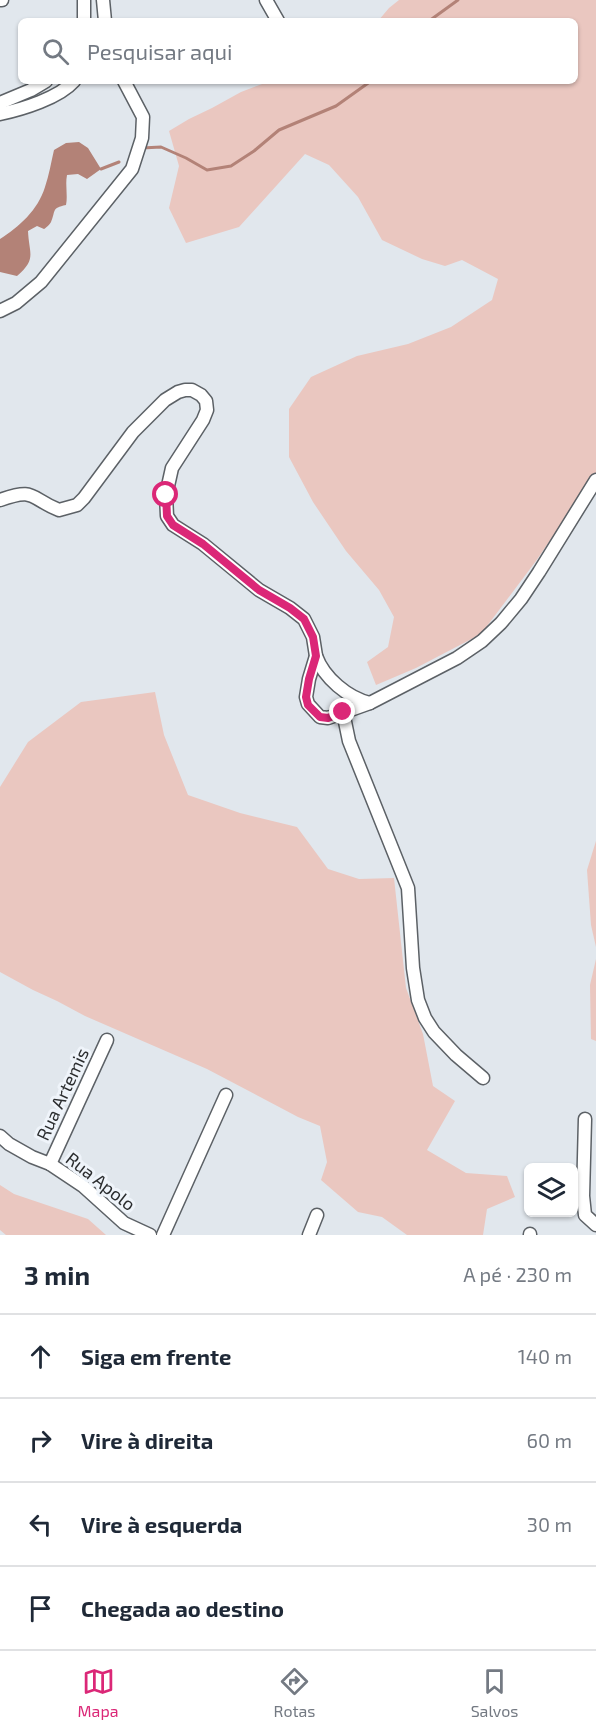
<!DOCTYPE html>
<html lang="pt">
<meta charset="utf-8">
<style>
body{margin:0;font-family:"Exo 2",sans-serif;background:#f2f2f3;color:#1f2937}
.controls{position:absolute;right:18px;bottom:18px;display:grid;overflow:hidden;border-radius:9px;box-shadow:0 2px 4px #0004}
.controls button{width:54px;height:54px;display:grid;place-items:center;padding:0;border:0;border-bottom:2px solid #e0e1e3;background:#fff;color:#1f2937;font:30px sans-serif}
.stop{position:absolute;width:18px;height:18px;margin:-14px;border:4px solid #db2777;border-radius:50%;background:#fff}
.stop.end{background:#db2777;border-color:#fff;box-shadow:0 2px 6px #0008}
.list{margin:0;padding:0;list-style:none}
h2{display:flex;justify-content:space-between;align-items:center;height:78px;margin:0;padding:0 24px;font-size:26px}
h2 small{font-size:20px;font-weight:400;color:#747a83}
.list li{display:grid;grid-template-columns:39px 1fr auto;gap:18px;align-items:center;box-sizing:border-box;height:84px;padding:0 24px;border-top:2px solid #e0e1e3}
.list b{display:block;font-size:22px;white-space:nowrap}
.list em{font-size:20px;font-style:normal;color:#747a83}
.icon{flex:none;width:33px;height:33px;fill:none;stroke:currentColor;stroke-width:2;stroke-linecap:round;stroke-linejoin:round}
.map{position:relative;flex:none;width:596px;height:1235px;overflow:hidden}
.search{position:absolute;background:#fff;box-shadow:0 2px 4px #0004;left:18px;right:18px;top:18px;height:66px;display:flex;align-items:center;gap:15px;box-sizing:border-box;padding:0 21px;border-radius:9px;color:#747a83;font-size:22px}
.sheet{height:414px;background:#fff}
nav{display:flex;justify-content:space-around;align-items:center;box-sizing:border-box;height:84px;border-top:2px solid #e0e1e3;background:#fff;font-size:16px;color:#747a83}
nav a{display:grid;justify-items:center;gap:3px}
nav .on{color:#db2777}
.map>svg:first-child{display:block}
</style>
<div class="map">
<svg width="596" height="1235" viewBox="0 0 596 1235">
<rect width="100%" height="100%" fill="#e1e7ed"/>
<g fill="#eac7c0">
<polygon points="399,0 596,0 596,473 536,561 481,634 416,668 376,685 367,662 388,647 394,617 379,590 346,551 313,502 289,457 289,409 311,377 357,356 408,344 451,327 492,300 498,279 462,260 445,266 422,259 382,240 358,197 329,165 305,154 239,227 186,243 169,208 179,166 169,131 189,119 212,108 241,92 270,81 575,81 575,21 378,21 389,8"/>
<polygon points="155,692 164,735 188,795 240,813 297,827 328,869 359,879 394,878 406,988 423,1034 433,1086 455,1101 427,1150 466,1173 507,1176 515,1197 487,1209 483,1235 407,1235 382,1217 358,1212 321,1180 327,1162 320,1126 298,1117 207,1069 85,1016 57,1001 33,990 0,972 0,787 28,742 81,702"/>
<polygon points="596,841 596,947 591,925 587,870"/>
<polygon points="596,959 596,1041 591,1039 590,985"/>
<polygon points="0,1185 14,1194 88,1219 106,1235 6,1235 0,1230"/>
</g>
<path fill="#b38277" d="M 79,142 L 88,148 L 101,169 L 87,179 L 78,174 L 67,175 C 65,185 68,195 66,205 C 51,208 56,211 51,222 C 51,223 45,229 44,229 L 37,226 L 28,231 C 29,254 37,259 17,276 L 0,272 L 0,239 C 19,227 38,210 45,187 C 49,175 51,163 54,150 L 66,143 Z"/>
<g fill="none" stroke-linecap="round" stroke-linejoin="round">
<g stroke="#b38277" stroke-width="3">
<polyline points="429,21 458,0"/>
<polyline points="142,148 161,147 186,158 207,170 231,166 254,151 279,130 336,106 371,81"/>
<polyline points="101,169 119,162"/>
</g>
<defs>
<g id="minor">
<polyline points="0,0 2,0"/>
<polyline points="84,0 84,21"/>
<polyline points="103,0 105,21"/>
<polyline points="266,0 278,21"/>
<polyline points="0,103 31,90 46,81"/>
<path d="M 0,114 C 23,109 59,98 74,81"/>
<polyline points="0,311 16,303 41,282 132,169 142,138 143,117 124,81"/>
<path d="M 0,500 C 36,487 29,498 59,510 L 77,505 L 84,498 L 133,432 L 165,400 L 178,392 L 185,390 L 192,390 L 201,395 L 206,401 L 207,410 L 203,420 L 172,468 L 166,495 L 167,516 L 173,525 L 203,544 L 259,590 L 290,608 L 304,619 L 313,637 L 316,656 L 309,679 L 306,697 L 308,704 L 320,717 L 328,718 L 370,703 L 457,658 L 482,641 L 501,623 L 521,599 L 539,572 L 596,480"/>
<path d="M 316,656 C 324,678 348,698 370,703"/>
<polyline points="343,712 349,741 408,888 413,968 418,1000 425,1018 434,1032 456,1055 483,1078"/>
<polyline points="585,1119 583,1196 585,1215 596,1225"/>
<polyline points="0,1136 9,1144 32,1157 50,1164 83,1186 124,1223 150,1235"/>
<polyline points="50,1164 107,1040"/>
<polyline points="163,1235 226,1095"/>
<polyline points="309,1235 317,1215"/>
<polyline points="530,1235 530,1234"/>
</g>
</defs>
<use href="#minor" stroke="#5c6166" stroke-width="15"/>
<use href="#minor" stroke="#fff" stroke-width="12"/>
</g>
<g fill="none" stroke-linecap="round" stroke-linejoin="round">
<polyline stroke="#db2777" stroke-width="8" points="166,495 167,516 173,525 203,544 259,590 290,608 304,619 313,637 316,656 309,679 306,697 308,705 320,717 328,718 343,712"/>
</g>
<g text-anchor="middle" dominant-baseline="central" stroke-width="6" stroke-linejoin="round" paint-order="stroke">
<g font-size="18" fill="#2b2d2f" stroke="#eff4fa">
<text transform="translate(62 1094) rotate(-65)">Rua Artemis</text>
<text transform="translate(101 1181) rotate(38)">Rua Apolo</text>
</g>
</g>
</svg>
<div class="controls">
<button><svg class="icon" aria-label="layers" viewBox="0 0 24 24"><path d="M12 4l9 5-9 5-9-5zM3 14l9 5 9-5"/></svg></button>
</div>
<div class="stop" style="left:166px;top:495px"></div>
<div class="stop end" style="left:343px;top:712px"></div>
<div class="search"><svg class="icon" aria-label="search" viewBox="0 0 24 24"><circle cx="10" cy="10" r="6"/><path d="M15 15l6 6"/></svg>Pesquisar aqui</div>
</div>
<section class="sheet">
<h2>3 min<small>A pé · 230 m</small></h2>
<ul class="list">
<li><svg class="icon" aria-label="ahead" viewBox="0 0 24 24"><path d="M12 20V5M6 11l6-6 6 6"/></svg><div><b>Siga em frente</b></div><em>140 m</em></li>
<li><svg class="icon" aria-label="right" viewBox="0 0 24 24"><path d="M7 20v-9h11M14 6l5 5-5 5"/></svg><div><b>Vire à direita</b></div><em>60 m</em></li>
<li><svg class="icon" aria-label="left" viewBox="0 0 24 24"><path d="M17 20v-9H6M10 6l-5 5 5 5"/></svg><div><b>Vire à esquerda</b></div><em>30 m</em></li>
<li><svg class="icon" aria-label="arrive" viewBox="0 0 24 24"><path d="M6 21V4h12l-3 4 3 4H6"/></svg><div><b>Chegada ao destino</b></div></li>
</ul>
</section>
<nav>
<a class="on"><svg class="icon" aria-label="map" viewBox="0 0 24 24"><path d="M3 6l6-2 6 2 6-2v14l-6 2-6-2-6 2zM9 4v14M15 6v14"/></svg>Mapa</a>
<a><svg class="icon" aria-label="directions" viewBox="0 0 24 24"><path d="M12 3l9 9-9 9-9-9zM9 14v-3h6M13 9l2 2-2 2"/></svg>Rotas</a>
<a><svg class="icon" aria-label="saved" viewBox="0 0 24 24"><path d="M7 4h10v16l-5-4-5 4z"/></svg>Salvos</a>
</nav>
